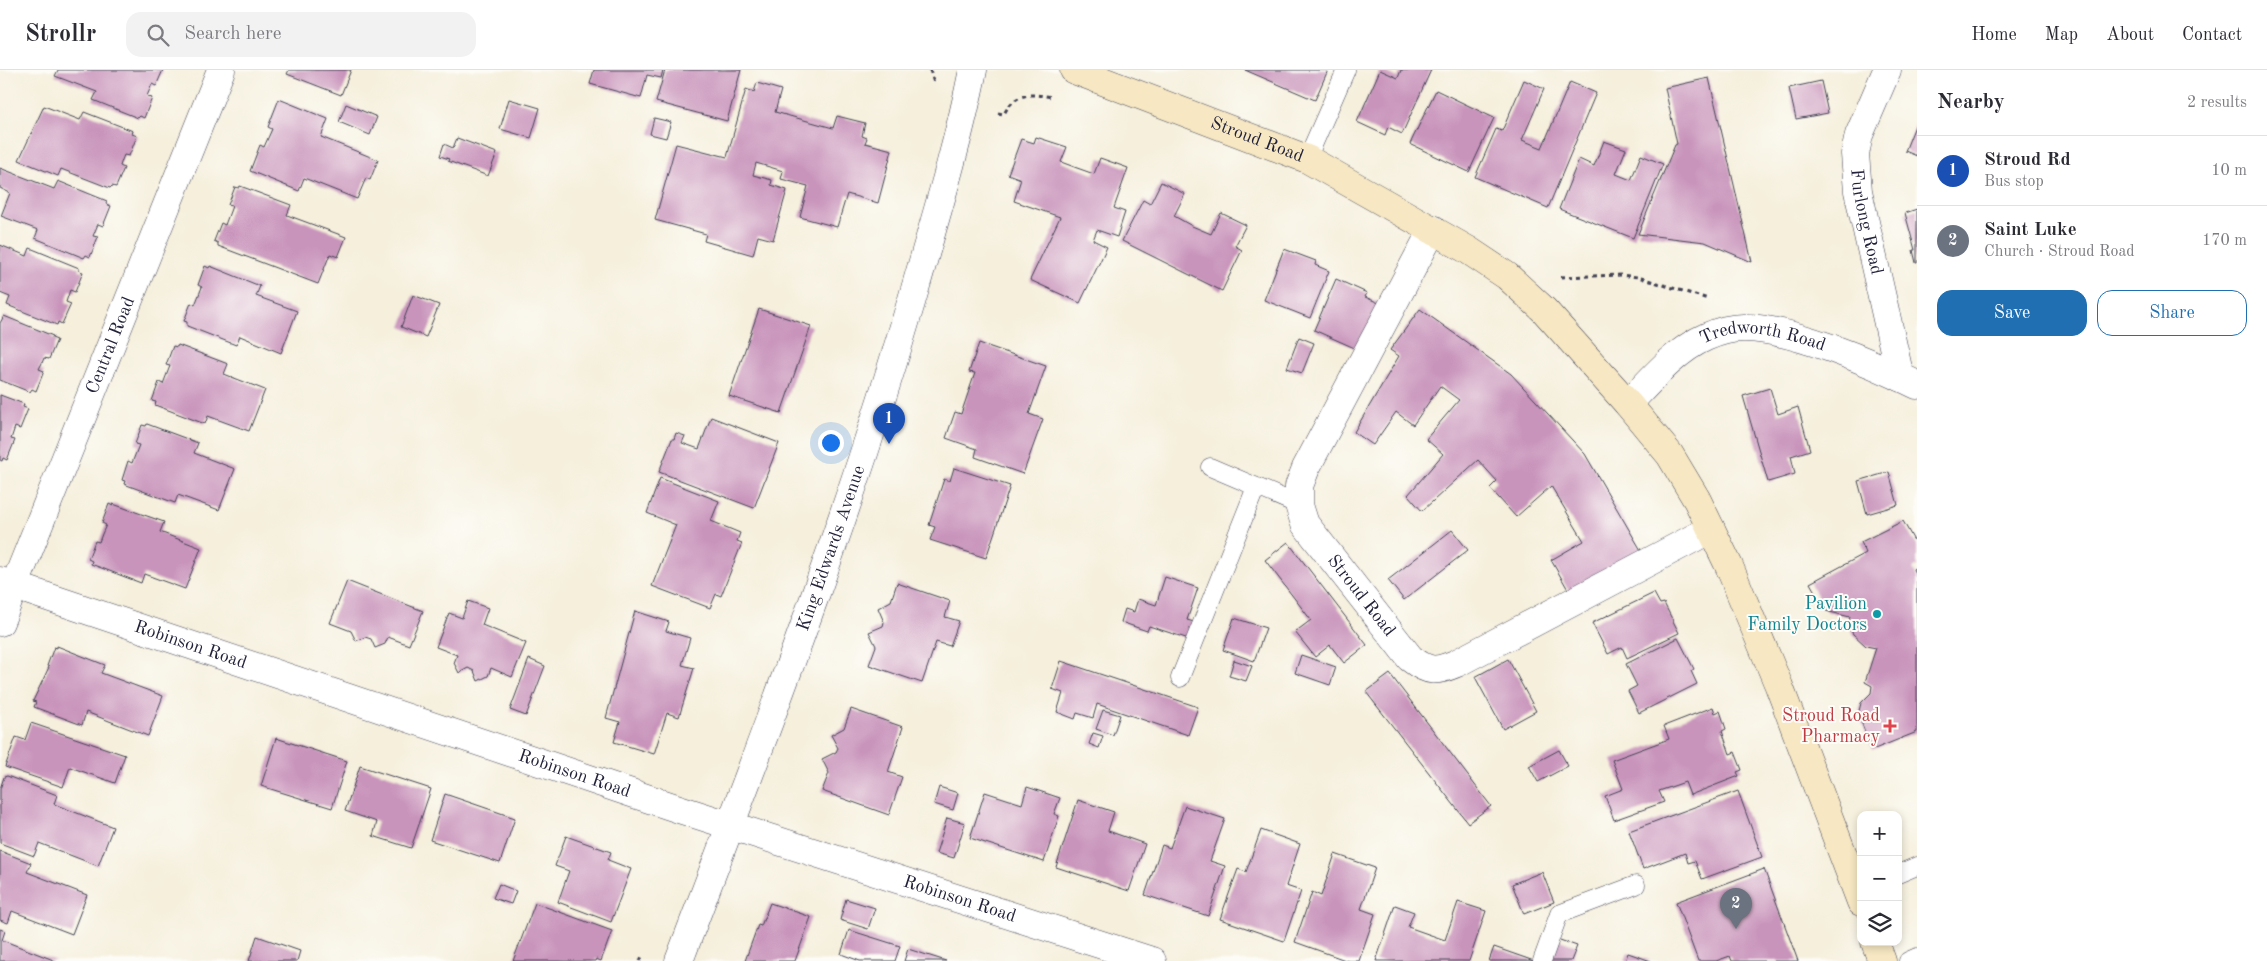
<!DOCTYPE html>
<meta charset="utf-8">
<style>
body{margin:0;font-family:"Old Standard TT",serif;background:#f2f2f3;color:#2b2b33}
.controls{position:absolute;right:15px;bottom:15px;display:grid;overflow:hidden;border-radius:10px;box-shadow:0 2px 8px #0003}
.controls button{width:45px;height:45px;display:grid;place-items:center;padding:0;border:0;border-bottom:1px solid #e1e1e2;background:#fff;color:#2b2b33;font:25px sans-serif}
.you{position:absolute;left:830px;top:372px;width:18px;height:18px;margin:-12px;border:4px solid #fff;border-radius:50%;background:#1a73e8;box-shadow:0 0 0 8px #1a73e833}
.badge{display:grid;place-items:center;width:32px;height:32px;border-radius:50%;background:#1f6fb2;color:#fff;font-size:16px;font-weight:700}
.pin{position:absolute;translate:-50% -41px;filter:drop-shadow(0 1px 2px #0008)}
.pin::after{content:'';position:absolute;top:26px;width:18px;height:15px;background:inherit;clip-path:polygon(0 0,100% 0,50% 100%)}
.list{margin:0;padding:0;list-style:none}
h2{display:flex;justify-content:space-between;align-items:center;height:65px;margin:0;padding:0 20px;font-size:21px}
h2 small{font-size:16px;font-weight:400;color:#7c7c81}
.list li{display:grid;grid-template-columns:32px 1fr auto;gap:15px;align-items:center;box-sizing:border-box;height:70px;padding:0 20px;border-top:1px solid #e1e1e2}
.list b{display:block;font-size:19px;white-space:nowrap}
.list p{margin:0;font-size:16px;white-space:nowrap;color:#7c7c81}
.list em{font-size:16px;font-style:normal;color:#7c7c81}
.actions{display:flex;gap:10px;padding:15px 20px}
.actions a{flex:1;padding:11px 0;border:1px solid #1f6fb2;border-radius:15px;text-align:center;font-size:18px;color:#1f6fb2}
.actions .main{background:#1f6fb2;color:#fff}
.icon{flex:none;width:28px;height:28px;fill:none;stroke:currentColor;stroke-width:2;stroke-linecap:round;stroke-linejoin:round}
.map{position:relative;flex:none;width:1917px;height:891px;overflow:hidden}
header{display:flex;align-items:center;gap:30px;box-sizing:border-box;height:70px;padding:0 25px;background:#fff;border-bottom:1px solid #e1e1e2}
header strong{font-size:24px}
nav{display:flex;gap:28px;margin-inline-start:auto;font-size:18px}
.search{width:350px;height:45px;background:#f2f2f3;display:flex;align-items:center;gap:12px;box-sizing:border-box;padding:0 18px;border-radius:15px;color:#7c7c81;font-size:19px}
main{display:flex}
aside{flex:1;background:#fff}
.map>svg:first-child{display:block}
</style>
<header>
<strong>Strollr</strong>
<div class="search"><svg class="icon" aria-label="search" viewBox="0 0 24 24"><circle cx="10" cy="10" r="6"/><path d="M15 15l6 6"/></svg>Search here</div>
<nav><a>Home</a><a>Map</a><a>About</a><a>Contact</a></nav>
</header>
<main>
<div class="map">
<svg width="1917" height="891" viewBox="0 0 1917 891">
<rect width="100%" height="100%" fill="#fdfcf7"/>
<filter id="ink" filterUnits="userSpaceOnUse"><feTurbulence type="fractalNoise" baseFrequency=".02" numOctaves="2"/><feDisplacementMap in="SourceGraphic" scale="10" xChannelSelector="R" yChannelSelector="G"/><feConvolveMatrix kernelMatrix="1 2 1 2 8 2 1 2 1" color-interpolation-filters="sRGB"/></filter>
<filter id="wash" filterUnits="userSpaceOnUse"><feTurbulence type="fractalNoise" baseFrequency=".0096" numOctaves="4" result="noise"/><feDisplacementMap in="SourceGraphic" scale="20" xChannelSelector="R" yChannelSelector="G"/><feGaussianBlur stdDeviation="1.12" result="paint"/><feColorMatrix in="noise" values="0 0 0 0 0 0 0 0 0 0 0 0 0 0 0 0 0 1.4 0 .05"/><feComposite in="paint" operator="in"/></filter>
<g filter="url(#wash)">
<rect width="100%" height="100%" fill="#f5efdc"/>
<g id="blocks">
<g fill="#c994bc">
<polygon points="58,0 163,0 156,16 152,14 147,26 152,28 144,48 140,46 138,48 93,30 97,22 55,6"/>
<polygon points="289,0 351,0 341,25 287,4"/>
<polygon points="594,0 663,0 661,8 647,5 641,28 590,14"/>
<polygon points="665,0 741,0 727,51 656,32"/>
<polygon points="1245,0 1328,0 1315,30"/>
<polygon points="1380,0 1398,8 1401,0 1431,0 1402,64 1388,57 1385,65 1357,52"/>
<polygon points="1709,8 1752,192 1705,172 1638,164 1675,75 1677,74 1665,18"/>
<polygon points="1524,10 1544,19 1522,70 1542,78 1570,12 1596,23 1548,138 1475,107 1496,59 1502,61"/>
<polygon points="1821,11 1828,43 1796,49 1789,18"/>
<polygon points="757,13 781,20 775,42 833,58 837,46 865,53 862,66 867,68 865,73 892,80 878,133 847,124 837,157 800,147 808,116 781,109 783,101 756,93 753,105 772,110 771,115 787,120 773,170 758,166 753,185 704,171 706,164 655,150 676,74 727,87 746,19 754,22"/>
<polygon points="1436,20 1494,48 1469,102 1410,74"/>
<polygon points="279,29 328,49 321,67 378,90 370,110 366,108 357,129 304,108 299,121 250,101 260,75 264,77 272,59 268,57"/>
<polygon points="509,29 540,38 531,68 500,59"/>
<polygon points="346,34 377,47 370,65 339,52"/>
<polygon points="44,36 80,50 84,42 133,61 132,64 137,66 129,86 124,85 122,90 120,96 124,98 116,117 112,116 110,118 61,99 58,106 19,90"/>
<polygon points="654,48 671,52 666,68 650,64"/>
<polygon points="1917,51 1917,86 1905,81"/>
<polygon points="1036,67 1067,77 1061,92 1077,98 1094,104 1100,88 1128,98 1114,138 1125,142 1117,167 1097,160 1093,170 1107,177 1080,233 1030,210 1060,147 1014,131 1021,109 1008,104 1021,69 1034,73"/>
<polygon points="457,68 497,83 488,106 448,91 449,89 440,86 444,74 453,78"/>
<polygon points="1604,71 1626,79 1616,104 1631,110 1641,85 1663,94 1633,168 1559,139 1579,89 1594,96"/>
<polygon points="0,98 54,119 58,111 107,131 106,134 111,136 103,156 98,154 93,166 98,167 90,187 86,185 84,188 35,168 38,160 1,146 10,123 0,118"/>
<polygon points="1161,112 1185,124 1174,146 1192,156 1211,164 1221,143 1246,155 1235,176 1242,180 1222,221 1122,171 1143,130 1150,134"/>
<polygon points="240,116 291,135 287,145 346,167 338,187 330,184 318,214 218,176 218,173 214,171 221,153 225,155 232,136 228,135 235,117 239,118"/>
<polygon points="1917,139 1917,193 1916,193 1913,180 1915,180 1905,143"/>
<polygon points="0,175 27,186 30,178 79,198 79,201 83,202 75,222 70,220 66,232 71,234 62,254 58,252 57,255 7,235 10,227 0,223"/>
<polygon points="1284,179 1316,191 1315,195 1329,201 1310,248 1264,230"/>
<polygon points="205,196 209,198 210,196 260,216 256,226 297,241 281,283 240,266 236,275 187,256 187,252 184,251 191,233 195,235 202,217 198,215"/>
<polygon points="1336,209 1367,223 1365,227 1379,233 1359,280 1314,260"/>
<polygon points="413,225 439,235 426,267 401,257"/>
<polygon points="759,239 811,256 781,343 729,326"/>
<polygon points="1420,239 1511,304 1585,384 1642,482 1570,523 1551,490 1584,471 1551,416 1516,447 1490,418 1497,411 1478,390 1422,441 1408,425 1443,384 1426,369 1459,330 1440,316 1413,355 1396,342 1373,375 1354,362 1399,286 1390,280"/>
<polygon points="4,246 53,266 52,268 57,270 49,289 44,288 42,293 39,299 44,301 36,321 32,319 30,322 0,310 0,253"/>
<polygon points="1299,267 1314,273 1302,303 1287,298"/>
<polygon points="979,273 1046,296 1029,344 1043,349 1023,404 975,387 977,379 946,368 955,342 961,344 975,303 969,302"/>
<polygon points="178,275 228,294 224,304 265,320 249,361 208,346 205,354 155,335 156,332 152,331 159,312 163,314 170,296 166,295 173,276 177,277"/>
<polygon points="1770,318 1778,344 1798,337 1810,380 1791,386 1795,404 1768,412 1743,326"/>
<polygon points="0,325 24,334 23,337 28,339 20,359 15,357 11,369 15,370 7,390 3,388 2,391 0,390"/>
<polygon points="711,347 779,373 754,438 659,402 672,369 674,369 676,363 685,366 682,373 699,379"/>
<polygon points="147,354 198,373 194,383 235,399 219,440 178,425 175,433 124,414 125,411 122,410 128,391 132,393 139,375 135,374 142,355 146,356"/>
<polygon points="954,398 1010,416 986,488 930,470 935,457 929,455 944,409 950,411"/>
<polygon points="1889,402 1898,435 1867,444 1858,411"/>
<polygon points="660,408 719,431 711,451 740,463 737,471 742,473 730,503 721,526 716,524 710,538 652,516 676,455 647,443"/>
<polygon points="109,434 113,436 113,434 164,452 160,462 201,478 185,519 144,504 141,513 91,494 92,491 88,489 95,471 99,472 102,464 106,455 102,453"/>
<polygon points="1903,451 1917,476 1917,496 1913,499 1917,508 1917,662 1872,680 1860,649 1859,641 1861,633 1871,623 1872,616 1865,612 1876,578 1866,576 1853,564 1848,555 1850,547 1826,541 1810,513 1866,483 1861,472"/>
<polygon points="1452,460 1468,480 1404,530 1388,510"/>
<polygon points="1288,472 1367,575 1344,593 1330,575 1315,587 1295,562 1311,550 1265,490"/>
<polygon points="1165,507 1198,518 1187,550 1194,552 1189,569 1149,556 1147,561 1121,552 1125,539 1134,542 1138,529 1156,535"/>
<polygon points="347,511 423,541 409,575 388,567 385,574 375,578 371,569 365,567 356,571 351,561 330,553"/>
<polygon points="897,513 950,531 945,547 959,551 950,576 936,572 922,613 869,595 876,576 869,562 883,556 884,552 878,538 891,531"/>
<polygon points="1654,523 1660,534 1664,533 1679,563 1627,588 1622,577 1608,584 1592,553"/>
<polygon points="468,531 488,538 482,555 526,573 512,607 491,598 488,606 478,611 474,601 468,598 459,603 454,593 457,585 436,577 449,543 462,548"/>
<polygon points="635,541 669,552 666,561 690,568 682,595 694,598 679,647 667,643 654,684 614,672 620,652 606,648"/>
<polygon points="1234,548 1266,558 1254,591 1223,580"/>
<polygon points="1678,568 1694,599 1691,601 1697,614 1639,643 1628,621 1637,616 1626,594"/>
<polygon points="57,576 105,595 101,603 163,626 148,666 86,642 82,655 34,637 36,632 33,631 49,597 47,596 54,577 57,578"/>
<polygon points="1301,585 1336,597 1330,615 1295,603"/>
<polygon points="529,589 545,596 526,646 510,640"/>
<polygon points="1508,589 1536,641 1503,659 1475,607"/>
<polygon points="1234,590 1252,596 1246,611 1229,606"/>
<polygon points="1061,591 1198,637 1188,665 1097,634 1093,648 1077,643 1075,649 1057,642 1063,623 1052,619"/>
<polygon points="1390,604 1491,736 1468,753 1366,622"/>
<polygon points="1713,637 1715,643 1720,641 1726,659 1722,661 1730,684 1735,682 1742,700 1737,702 1739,706 1690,725 1685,712 1659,721 1664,732 1614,750 1605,726 1623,719 1612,690 1669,669 1664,656"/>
<polygon points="851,639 903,657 888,702 902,707 889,745 822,721 829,703 822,689 836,682 838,678 831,665 844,658"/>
<polygon points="1103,640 1120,645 1113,665 1096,659"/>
<polygon points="31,653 125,685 115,713 70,697 63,717 5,697 16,667 25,670"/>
<polygon points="1093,663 1103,666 1099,678 1089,674"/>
<polygon points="276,668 347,691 332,738 261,716"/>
<polygon points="1559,680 1568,696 1538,712 1529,696"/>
<polygon points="360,696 431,719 411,778 373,766 377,752 345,741"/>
<polygon points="7,706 57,725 54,734 113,757 98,796 39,773 34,786 0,773 0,719 4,707"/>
<polygon points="939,717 958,723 953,740 934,734"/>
<polygon points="1027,717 1060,728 1054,744 1059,746 1044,792 970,768 985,722 1022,734"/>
<polygon points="1738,721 1762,787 1702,809 1695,791 1688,793 1685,783 1643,799 1629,761"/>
<polygon points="445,724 515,748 500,793 430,770"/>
<polygon points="1078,730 1114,742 1108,761 1145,774 1129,821 1056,797"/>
<polygon points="1185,736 1225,749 1210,791 1225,796 1208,846 1145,825 1162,775 1170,778"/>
<polygon points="947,748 965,753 954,788 936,783"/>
<polygon points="1261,760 1300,774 1286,816 1301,821 1284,871 1220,849 1238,799 1246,802"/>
<polygon points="566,766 611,782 608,790 631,799 611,852 558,832 569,801 555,796"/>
<polygon points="0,781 31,793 27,802 87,825 72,864 12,841 8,853 0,850"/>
<polygon points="1335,784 1375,798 1361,839 1375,844 1359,891 1348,891 1295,872 1312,822 1321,826"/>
<polygon points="1764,799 1798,891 1732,891 1730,886 1716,891 1698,891 1676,832"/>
<polygon points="1542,802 1554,832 1524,844 1512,814"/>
<polygon points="499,814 516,821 511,834 493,828"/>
<polygon points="846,829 875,838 868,859 840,850"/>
<polygon points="1458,832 1486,841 1469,891 1376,891 1395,835 1414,842 1408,857 1445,870"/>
<polygon points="535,833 612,861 601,891 596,889 595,891 513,891"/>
<polygon points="770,833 811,847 795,891 745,891 758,855 761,856"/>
<polygon points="0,859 5,861 2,870 56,891 0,891"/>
<polygon points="849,860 900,876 895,891 860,891 841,884"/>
<polygon points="257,866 300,881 297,891 249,891"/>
<polygon points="1557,869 1577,876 1571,891 1549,891"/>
<polygon points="1494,877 1534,891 1489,891"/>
<polygon points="908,879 946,891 904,891"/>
<polygon points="1628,883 1651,891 1625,891"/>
</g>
</g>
</g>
<g filter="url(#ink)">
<use href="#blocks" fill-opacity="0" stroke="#424153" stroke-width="1"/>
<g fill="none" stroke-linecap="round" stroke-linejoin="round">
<defs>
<g id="service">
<polyline points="1307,89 1346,0"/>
<polyline points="1210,397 1299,435"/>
<polyline points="1180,608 1256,417"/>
<polyline points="1898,804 1917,796"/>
<polyline points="1542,891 1559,844 1636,815"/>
<polyline points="1908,891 1917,887"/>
</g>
<g id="minor">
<path id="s1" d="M 1887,0 L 1859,65 L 1855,84 L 1858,121 L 1900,307"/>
<path id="s2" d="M 1433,159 L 1306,398 L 1299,416 L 1299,435 L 1305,454 L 1410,588 C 1429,603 1436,602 1457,593 L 1711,459"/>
<path id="s3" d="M 0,511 L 679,739 L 1152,891"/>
<path id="s4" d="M 0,552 L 221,0"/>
<path id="s5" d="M 679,891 C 763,669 849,447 915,219 C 936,146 958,74 973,0"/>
</g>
<g id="tertiary">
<path id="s6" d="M 1628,334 C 1650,311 1676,280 1706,267 C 1717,262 1730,258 1743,258 C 1789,257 1875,294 1917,315"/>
</g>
<g id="secondary">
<path id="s7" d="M 1074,0 L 1307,89 L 1468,180 L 1507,206 L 1544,240 L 1628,334 L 1670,385 L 1697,430 L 1729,496 L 1779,616 L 1861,832"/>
<polyline points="1875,872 1882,891"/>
</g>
</defs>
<use href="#service" stroke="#424153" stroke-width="19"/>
<use href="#minor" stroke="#424153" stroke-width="29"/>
<use href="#tertiary" stroke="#424153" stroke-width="29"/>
<use href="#secondary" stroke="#424153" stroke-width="29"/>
<g stroke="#424153" stroke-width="3" stroke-dasharray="4 4" stroke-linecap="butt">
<polyline points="930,0 934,13"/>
<path d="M 998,43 L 1004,44 C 1015,23 1029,23 1051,27"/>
<polyline points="1561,207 1621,205 1638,207 1708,229"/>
<polyline points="640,891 643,884"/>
</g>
<use href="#service" stroke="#fff" stroke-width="18"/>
<use href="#minor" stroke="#fff" stroke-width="28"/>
<use href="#tertiary" stroke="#fff" stroke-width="28"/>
<use href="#secondary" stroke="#f7e8c3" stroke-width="28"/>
</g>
</g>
<circle fill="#0f9aa8" stroke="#fdfcf7" stroke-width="2" cx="1877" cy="544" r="5"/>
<path fill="#e0444e" stroke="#fdfcf7" stroke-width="2" d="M1887.5 648.5h5v5h5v5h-5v5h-5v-5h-5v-5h5z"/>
<g text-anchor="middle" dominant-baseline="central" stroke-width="4" stroke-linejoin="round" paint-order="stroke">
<g font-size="18" fill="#22223b" stroke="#fdfcf7">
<text stroke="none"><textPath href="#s7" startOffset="196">Stroud Road</textPath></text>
<text stroke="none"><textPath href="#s1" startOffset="159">Furlong Road</textPath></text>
<text stroke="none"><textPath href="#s4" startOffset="298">Central Road</textPath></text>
<text stroke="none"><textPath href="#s6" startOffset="162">Tredworth Road</textPath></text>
<text stroke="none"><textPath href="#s5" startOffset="440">King Edwards Avenue</textPath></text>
<text stroke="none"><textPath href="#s2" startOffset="420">Stroud Road</textPath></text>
<text stroke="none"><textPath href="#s3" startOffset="201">Robinson Road</textPath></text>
<text stroke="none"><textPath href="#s3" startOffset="606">Robinson Road</textPath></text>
<text stroke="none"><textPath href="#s3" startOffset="1011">Robinson Road</textPath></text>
</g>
<g font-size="18" fill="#0d838f" stroke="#fdfcf7" text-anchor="end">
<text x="1867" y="534">Pavilion<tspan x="1867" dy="21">Family Doctors</tspan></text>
</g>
<g font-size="18" fill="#be3a42" stroke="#fdfcf7" text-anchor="end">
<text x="1880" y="646">Stroud Road<tspan x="1880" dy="21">Pharmacy</tspan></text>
</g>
</g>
</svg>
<div class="controls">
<button>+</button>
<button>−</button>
<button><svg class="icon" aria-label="layers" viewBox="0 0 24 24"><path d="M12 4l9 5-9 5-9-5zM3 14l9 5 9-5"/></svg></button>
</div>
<div class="you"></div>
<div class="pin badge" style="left:889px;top:374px;background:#1a4fb4">1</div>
<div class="pin badge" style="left:1736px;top:859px;background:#6b7280">2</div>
</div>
<aside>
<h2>Nearby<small>2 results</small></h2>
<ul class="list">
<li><span class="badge" style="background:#1a4fb4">1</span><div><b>Stroud Rd</b><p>Bus stop</p></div><em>10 m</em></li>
<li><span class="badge" style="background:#6b7280">2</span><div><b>Saint Luke</b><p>Church · Stroud Road</p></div><em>170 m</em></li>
</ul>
<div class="actions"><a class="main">Save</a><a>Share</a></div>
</aside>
</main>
